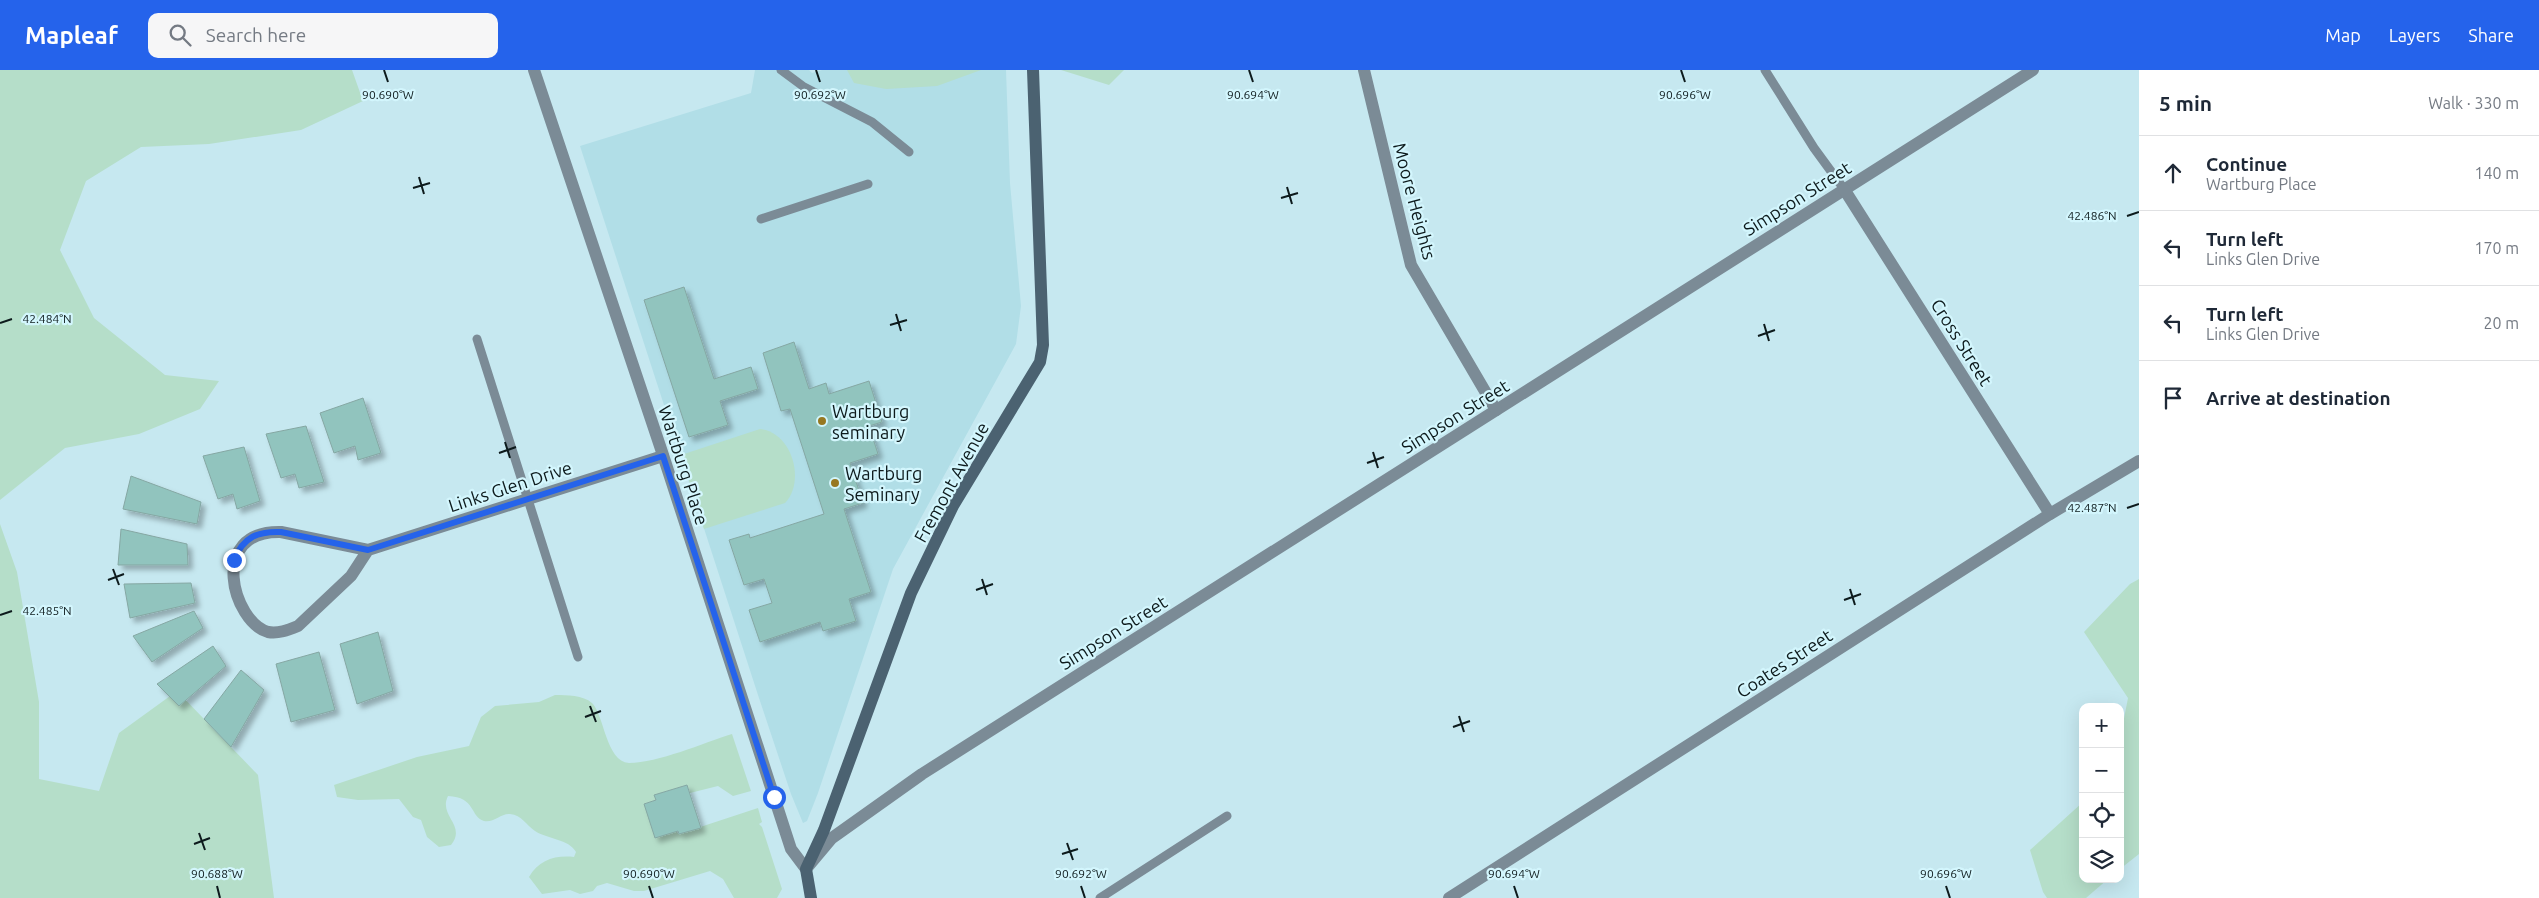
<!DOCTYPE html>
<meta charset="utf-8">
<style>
body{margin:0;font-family:Ubuntu,sans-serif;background:#f6f6f7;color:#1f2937}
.controls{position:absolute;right:15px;bottom:15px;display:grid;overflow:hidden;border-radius:10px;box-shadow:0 5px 20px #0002}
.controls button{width:45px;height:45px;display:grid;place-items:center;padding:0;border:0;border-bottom:1px solid #e0e1e3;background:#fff;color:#1f2937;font:25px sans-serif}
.stop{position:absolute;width:15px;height:15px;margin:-11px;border:4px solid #2563eb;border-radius:50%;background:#fff}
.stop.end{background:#2563eb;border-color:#fff;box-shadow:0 1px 5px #0008}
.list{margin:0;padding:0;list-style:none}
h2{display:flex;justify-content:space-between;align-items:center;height:65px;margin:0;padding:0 20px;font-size:21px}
h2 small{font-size:16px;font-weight:400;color:#747a83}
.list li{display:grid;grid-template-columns:32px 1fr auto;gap:15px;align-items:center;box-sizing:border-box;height:75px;padding:0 20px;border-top:1px solid #e0e1e3}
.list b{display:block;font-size:19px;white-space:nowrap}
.list p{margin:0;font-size:16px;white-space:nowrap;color:#747a83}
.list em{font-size:16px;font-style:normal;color:#747a83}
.icon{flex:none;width:28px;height:28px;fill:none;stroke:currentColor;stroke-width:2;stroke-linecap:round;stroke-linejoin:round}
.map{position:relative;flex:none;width:2139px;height:828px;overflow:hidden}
header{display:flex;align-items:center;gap:30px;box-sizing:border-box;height:70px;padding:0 25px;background:#2563eb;color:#fff}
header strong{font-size:24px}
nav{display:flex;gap:28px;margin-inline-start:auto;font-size:18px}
.search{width:350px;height:45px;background:#f6f6f7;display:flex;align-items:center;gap:12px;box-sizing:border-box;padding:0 18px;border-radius:10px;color:#747a83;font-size:19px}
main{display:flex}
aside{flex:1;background:#fff}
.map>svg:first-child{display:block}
</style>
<header>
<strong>Mapleaf</strong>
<div class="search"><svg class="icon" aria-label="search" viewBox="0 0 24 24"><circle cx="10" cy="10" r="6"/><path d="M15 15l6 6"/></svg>Search here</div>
<nav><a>Map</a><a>Layers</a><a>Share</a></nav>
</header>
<main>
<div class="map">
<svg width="2139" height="828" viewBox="0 0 2139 828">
<defs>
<filter id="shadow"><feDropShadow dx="4.5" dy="4.5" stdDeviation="2.5" flood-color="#0004"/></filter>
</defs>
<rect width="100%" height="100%" fill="#c6e8f0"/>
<polygon fill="#b1dee7" points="755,0 809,0 812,3 822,0 1006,0 1010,113 1021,236 1016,274 893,499 818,723 807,751 803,753 791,724 758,625 580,76 751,23"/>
<g fill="#b5dec9">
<polygon points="0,0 352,0 363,31 301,60 209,74 141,77 86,111 60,180 94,248 165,305 219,311 200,339 139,364 65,378 0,430"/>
<polygon points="847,0 981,0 937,16 886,19 854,13"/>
<polygon points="1061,0 1124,0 1109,15"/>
<path d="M 760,359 C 792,362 806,411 785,433 L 704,459 L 681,385 Z"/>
<polygon points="0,454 17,502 39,632 39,709 99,721 119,663 177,621 258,705 274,828 0,828"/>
<polygon points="2139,509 2139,784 2120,799 2120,669 2128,628 2084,562 2130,514"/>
<path d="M 555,625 C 567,625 583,625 592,633 C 604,644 606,692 629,693 C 658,693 703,673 732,664 L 751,721 L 733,726 L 718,716 L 690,723 L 687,715 L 655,725 L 656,730 L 644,734 L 679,764 L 758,738 L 762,752 L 759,754 L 762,757 L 782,819 L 777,828 L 734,828 L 723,809 L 710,801 L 644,821 L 634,821 L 607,813 L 597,816 L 593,821 L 580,824 L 570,820 L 542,824 L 529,807 C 539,790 555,785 574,787 L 576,782 C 569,769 547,769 535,761 C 526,755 522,745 510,744 C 501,743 494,753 484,751 C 470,747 476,727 448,726 C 438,746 467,755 451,775 L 439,777 L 427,767 L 421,750 L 413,747 L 399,729 L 358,730 L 337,727 L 334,715 L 417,687 L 469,676 L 481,647 L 495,636 L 539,632 Z"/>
<polygon points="2083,732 2083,809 2108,809 2086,828 2047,828 2043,822 2030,780"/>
</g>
<g fill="#91c4be" stroke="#85a7a3" filter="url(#shadow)">
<polygon points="684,217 714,309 751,297 758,319 720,331 728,355 689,367 644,230"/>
<polygon points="794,272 809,319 826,313 829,324 869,311 882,352 869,356 878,384 850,393 863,433 844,439 871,522 849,529 856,551 823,561 820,552 760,572 749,540 772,533 764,509 744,515 729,470 749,464 750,468 824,444 790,339 781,341 763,283"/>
<polygon points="363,328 381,383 358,390 355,376 334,383 320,343"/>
<polygon points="306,356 324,412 299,418 295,404 281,408 266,364"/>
<polygon points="244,377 260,431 237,439 233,424 218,429 203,386"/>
<polygon points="131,406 201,432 197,454 123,439"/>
<polygon points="121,459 187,474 188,495 118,495"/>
<polygon points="191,513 195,533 130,548 124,514"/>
<polygon points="194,541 203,558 152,592 133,566"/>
<polygon points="378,562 393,621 357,634 340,574"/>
<polygon points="213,576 226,596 179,636 157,614"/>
<polygon points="319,582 335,640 291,652 276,594"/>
<polygon points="241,600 264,620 231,677 204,649"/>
<polygon points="687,715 701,758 679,764 678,761 655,768 644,734 656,730 654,725"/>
</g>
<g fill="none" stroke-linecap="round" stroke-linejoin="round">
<g stroke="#7b8b96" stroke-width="9">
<polyline points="781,0 804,17 872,52 909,82"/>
<polyline points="1765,0 1814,78 1844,119"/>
<polyline points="761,149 868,114"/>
<polyline points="477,269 578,587"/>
<polyline points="1100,828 1227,746"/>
</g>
<g stroke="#7b8b96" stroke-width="12">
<polyline points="534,0 662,382 791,779 806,799 832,768 922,704 2033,0"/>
<polyline points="1364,0 1411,195 1496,340"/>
<polyline points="1844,119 2050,444"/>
<path d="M 368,480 L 281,462 C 207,460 233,552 268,562 C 278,564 288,560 298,556 L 351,506 L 368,480 L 663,386"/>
<polyline points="1449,828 2050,444 2139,391"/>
</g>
<polyline stroke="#4b6271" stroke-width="12" points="811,828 806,799 824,760 911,523 953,436 1040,292 1043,275 1033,0"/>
</g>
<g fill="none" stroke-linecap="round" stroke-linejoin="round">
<path stroke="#2563eb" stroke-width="6" d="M 234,490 C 243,467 258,461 281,462 L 368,480 L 663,386 L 774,727"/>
</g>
<path fill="none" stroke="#0d1a1c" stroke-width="2" d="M 384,0 L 388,12M 816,0 L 820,12M 1249,0 L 1253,12M 1681,0 L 1685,12M 419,107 L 424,124M 1287,117 L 1292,134M 413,118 L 430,113M 1281,128 L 1298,123M 2127,146 L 2139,142M 896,244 L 901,261M 0,253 L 12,249M 1764,254 L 1769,271M 890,255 L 907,250M 1758,266 L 1775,260M 505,372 L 510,388M 1373,382 L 1378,398M 499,383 L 516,377M 1367,393 L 1384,387M 2127,438 L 2139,434M 113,499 L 119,515M 982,509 L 987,525M 108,510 L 124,504M 1850,519 L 1855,535M 976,520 L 993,514M 1844,530 L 1861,524M 0,545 L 12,541M 590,636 L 596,652M 1459,646 L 1464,662M 585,647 L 601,641M 1453,657 L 1470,651M 199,763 L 205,780M 1067,773 L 1073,790M 194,774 L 210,768M 1062,784 L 1078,779M 217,816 L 220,828M 649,816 L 653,828M 1081,816 L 1085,828M 1514,816 L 1518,828M 1946,816 L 1950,828"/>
<g fill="#977821" stroke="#d3f6fd" stroke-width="2">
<circle cx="822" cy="351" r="5"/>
<circle cx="835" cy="413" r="5"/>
</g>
<g text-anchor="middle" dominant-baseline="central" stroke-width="4.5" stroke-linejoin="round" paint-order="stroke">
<g font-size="18" fill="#0d1a1c" stroke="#d3f6fd">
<text transform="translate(1797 128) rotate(-32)">Simpson Street</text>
<text transform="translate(1415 131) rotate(75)">Moore Heights</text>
<text transform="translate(1962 272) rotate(58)">Cross Street</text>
<text transform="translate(1455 346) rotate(-32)">Simpson Street</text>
<text transform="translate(684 395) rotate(72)">Wartburg Place</text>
<text transform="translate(951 412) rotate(-61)">Fremont Avenue</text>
<text transform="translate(510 416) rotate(-18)">Links Glen Drive</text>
<text transform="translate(1113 562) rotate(-32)">Simpson Street</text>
<text transform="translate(1784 593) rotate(-33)">Coates Street</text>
</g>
<g font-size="18" fill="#0d1a1c" stroke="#d3f6fd" text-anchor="start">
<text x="832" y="341">Wartburg<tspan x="832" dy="21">seminary</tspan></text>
<text x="845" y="403">Wartburg<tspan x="845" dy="21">Seminary</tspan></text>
</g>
</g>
<g font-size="12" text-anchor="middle" fill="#0d1a1c" stroke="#d3f6fd" stroke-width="4.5" stroke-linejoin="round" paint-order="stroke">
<text x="388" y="29">90.690°W</text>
<text x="820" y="29">90.692°W</text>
<text x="1253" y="29">90.694°W</text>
<text x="1685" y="29">90.696°W</text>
<text x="2092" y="150">42.486°N</text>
<text x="47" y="253">42.484°N</text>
<text x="2092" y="442">42.487°N</text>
<text x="47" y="545">42.485°N</text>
<text x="217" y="808">90.688°W</text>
<text x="649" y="808">90.690°W</text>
<text x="1081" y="808">90.692°W</text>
<text x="1514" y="808">90.694°W</text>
<text x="1946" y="808">90.696°W</text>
</g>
</svg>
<div class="controls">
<button>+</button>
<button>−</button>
<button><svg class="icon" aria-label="locate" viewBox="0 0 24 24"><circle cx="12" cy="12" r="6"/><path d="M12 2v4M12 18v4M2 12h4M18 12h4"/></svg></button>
<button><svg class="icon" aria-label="layers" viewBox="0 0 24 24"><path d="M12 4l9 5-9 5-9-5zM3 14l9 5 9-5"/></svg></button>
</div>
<div class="stop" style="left:774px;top:727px"></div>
<div class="stop end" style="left:234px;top:490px"></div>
</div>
<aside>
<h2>5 min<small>Walk · 330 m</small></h2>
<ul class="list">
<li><svg class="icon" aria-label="ahead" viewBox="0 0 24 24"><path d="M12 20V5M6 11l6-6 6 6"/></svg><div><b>Continue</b><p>Wartburg Place</p></div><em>140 m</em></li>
<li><svg class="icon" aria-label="left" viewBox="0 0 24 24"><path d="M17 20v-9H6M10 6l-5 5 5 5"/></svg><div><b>Turn left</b><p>Links Glen Drive</p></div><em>170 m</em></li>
<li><svg class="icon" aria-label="left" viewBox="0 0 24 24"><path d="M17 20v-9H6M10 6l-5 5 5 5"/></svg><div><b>Turn left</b><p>Links Glen Drive</p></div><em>20 m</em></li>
<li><svg class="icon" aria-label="arrive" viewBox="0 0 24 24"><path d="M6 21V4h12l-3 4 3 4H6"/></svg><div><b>Arrive at destination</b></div></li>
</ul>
</aside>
</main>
